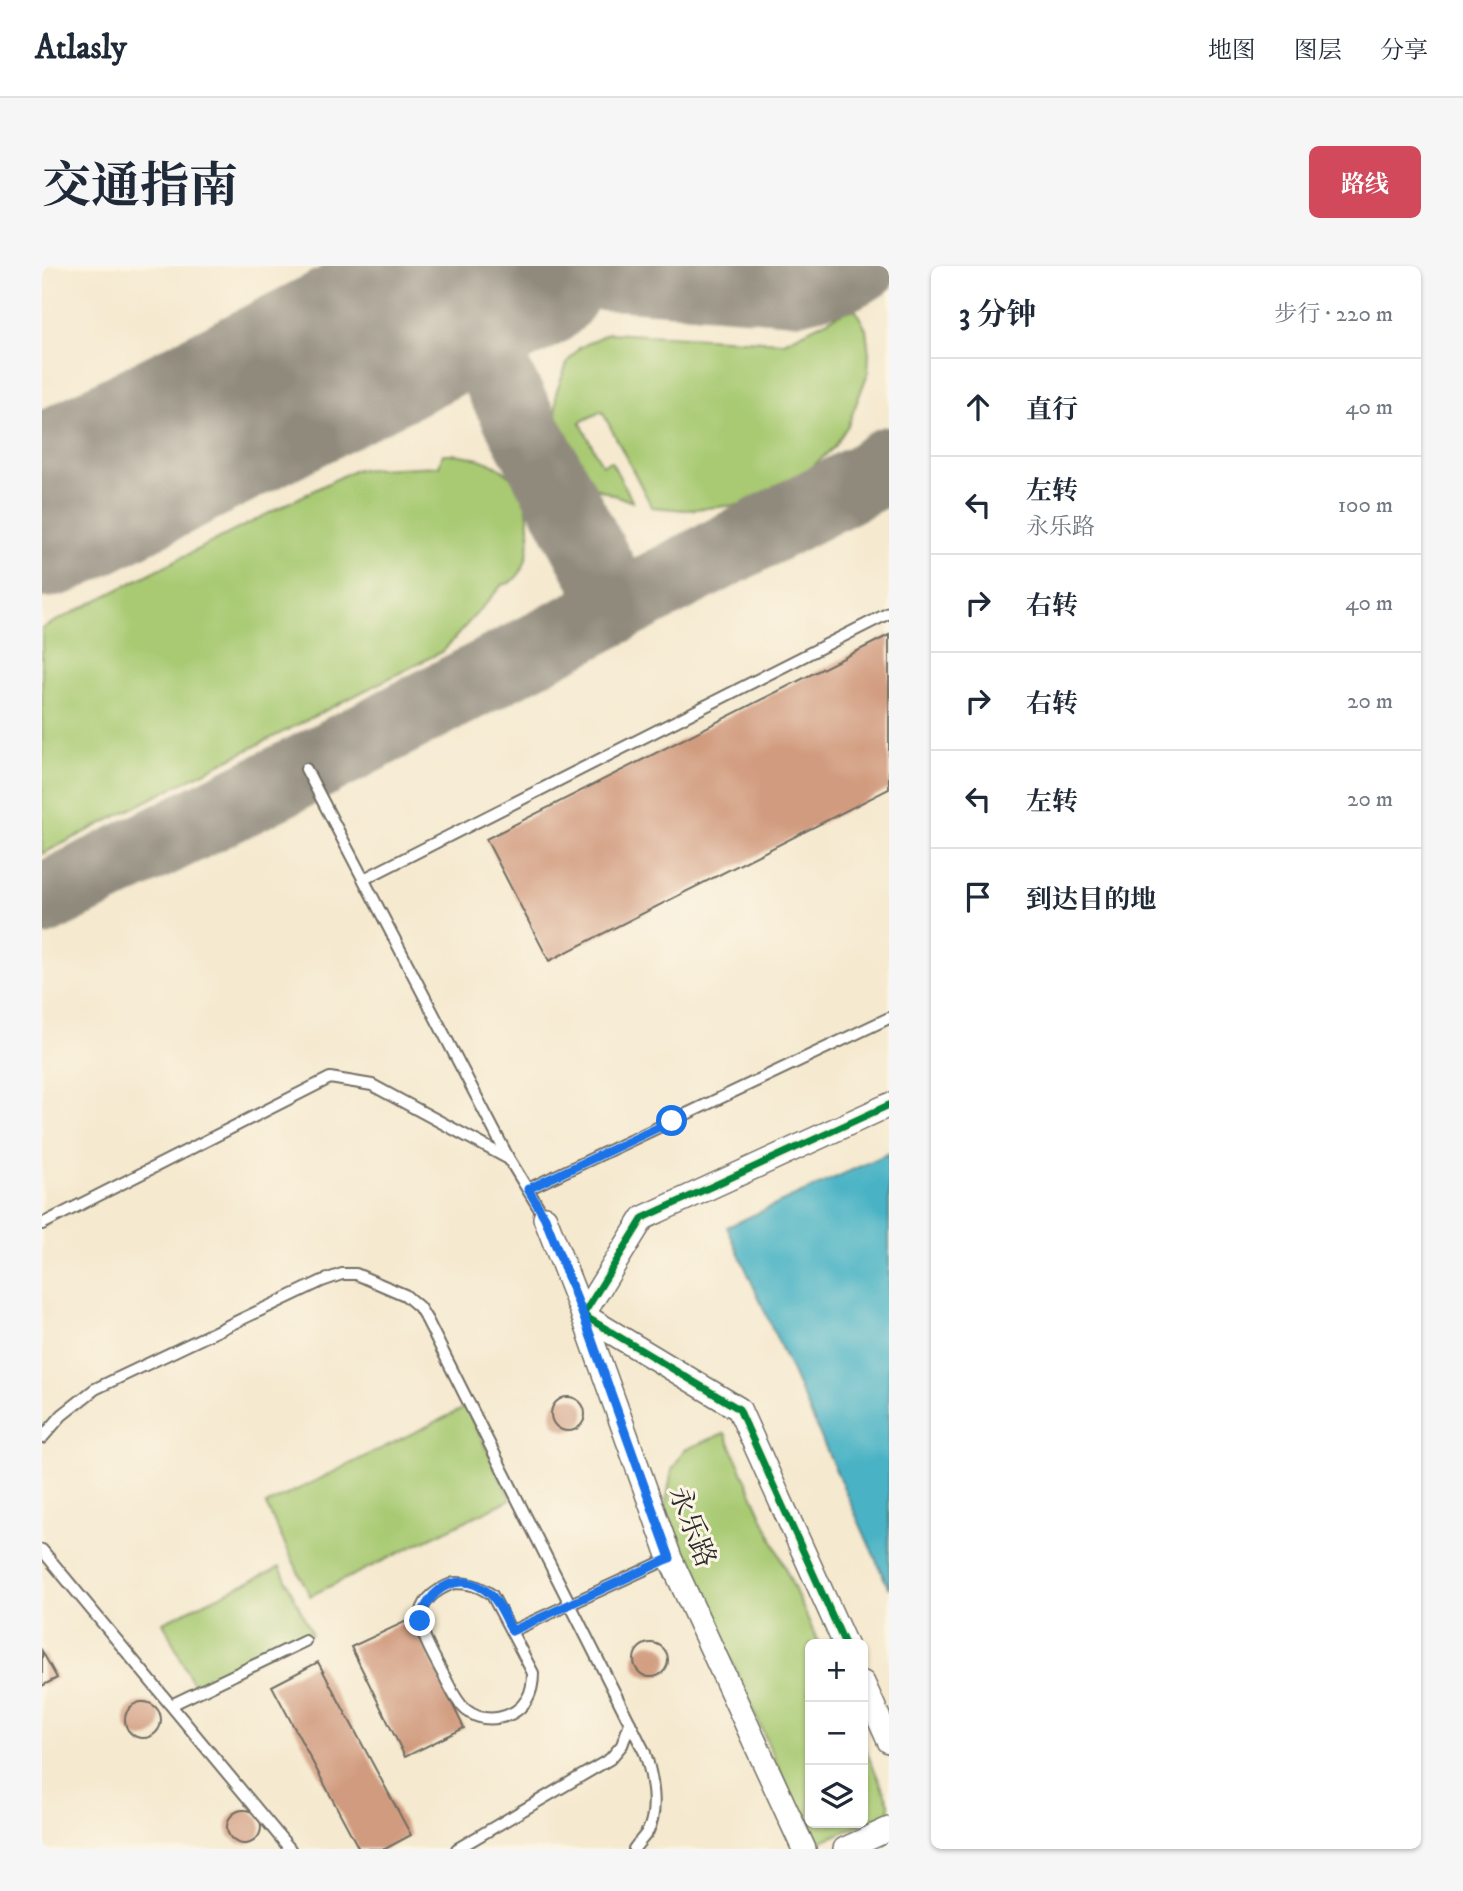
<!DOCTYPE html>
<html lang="zh">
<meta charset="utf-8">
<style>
body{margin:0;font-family:"IM FELL DW Pica","Noto Serif SC",serif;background:#f6f6f7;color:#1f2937}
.controls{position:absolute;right:21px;bottom:21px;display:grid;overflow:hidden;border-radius:10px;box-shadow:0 2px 5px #0004}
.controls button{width:63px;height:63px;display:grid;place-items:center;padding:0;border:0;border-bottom:2px solid #e0e1e3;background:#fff;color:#1f2937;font:35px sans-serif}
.stop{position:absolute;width:21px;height:21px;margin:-16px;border:5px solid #1a73e8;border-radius:50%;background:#fff}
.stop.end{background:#1a73e8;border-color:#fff;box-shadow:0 2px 7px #0008}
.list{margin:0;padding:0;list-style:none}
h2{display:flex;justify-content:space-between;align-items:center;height:91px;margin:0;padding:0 28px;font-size:30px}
h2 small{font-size:23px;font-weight:400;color:#747a83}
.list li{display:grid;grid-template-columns:46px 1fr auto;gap:21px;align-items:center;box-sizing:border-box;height:98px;padding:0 28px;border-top:2px solid #e0e1e3}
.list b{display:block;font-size:26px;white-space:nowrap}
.list p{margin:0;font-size:23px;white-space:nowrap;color:#747a83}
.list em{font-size:23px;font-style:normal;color:#747a83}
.icon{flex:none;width:38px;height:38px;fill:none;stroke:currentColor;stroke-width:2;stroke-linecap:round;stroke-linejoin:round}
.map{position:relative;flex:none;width:847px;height:1583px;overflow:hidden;border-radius:10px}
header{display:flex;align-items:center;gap:42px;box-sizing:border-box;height:98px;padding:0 35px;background:#fff;border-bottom:2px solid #e0e1e3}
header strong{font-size:33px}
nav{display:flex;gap:38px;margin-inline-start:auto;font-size:24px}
.intro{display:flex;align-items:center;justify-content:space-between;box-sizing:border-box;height:168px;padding:0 42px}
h1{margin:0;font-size:49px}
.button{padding:18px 32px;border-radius:10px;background:#d1495b;color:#fff;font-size:24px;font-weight:700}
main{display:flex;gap:42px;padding:0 42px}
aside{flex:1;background:#fff;border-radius:10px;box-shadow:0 2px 5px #0004}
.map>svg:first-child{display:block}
</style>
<header>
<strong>Atlasly</strong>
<nav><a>地图</a><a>图层</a><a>分享</a></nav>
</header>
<div class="intro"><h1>交通指南</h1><a class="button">路线</a></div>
<main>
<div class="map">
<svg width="847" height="1583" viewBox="0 0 847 1583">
<rect width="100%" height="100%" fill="#fcf5e5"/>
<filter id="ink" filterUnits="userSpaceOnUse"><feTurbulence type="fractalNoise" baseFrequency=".0143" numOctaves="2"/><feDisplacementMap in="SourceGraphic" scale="14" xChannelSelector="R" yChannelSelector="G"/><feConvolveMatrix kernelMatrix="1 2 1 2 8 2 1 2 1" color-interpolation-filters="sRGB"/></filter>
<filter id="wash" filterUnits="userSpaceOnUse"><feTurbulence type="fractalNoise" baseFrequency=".00686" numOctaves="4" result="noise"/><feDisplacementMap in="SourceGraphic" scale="28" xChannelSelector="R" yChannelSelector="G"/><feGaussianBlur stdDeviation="1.57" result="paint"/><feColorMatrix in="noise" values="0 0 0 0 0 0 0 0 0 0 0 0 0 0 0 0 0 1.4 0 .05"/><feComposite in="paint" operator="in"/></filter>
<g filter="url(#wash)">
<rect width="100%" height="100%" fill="#f5e9cf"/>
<g fill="#a9ca73" stroke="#6a7a4f" stroke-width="2">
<polygon points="812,41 824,63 827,87 826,107 806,159 792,181 759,211 705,238 643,244 610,241 560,145 538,156 560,199 569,195 591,236 554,222 543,213 519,169 514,145 514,127 526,95 537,82 566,67 742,76"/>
<path d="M 401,188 C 429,187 468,199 480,227 C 490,248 492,300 470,315 C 467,318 463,318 460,319 L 401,385 L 0,588 L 0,362 L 312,204 L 397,200 Z"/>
<polygon points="424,1141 469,1233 268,1330 224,1239"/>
<polygon points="683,1167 777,1378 768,1378 768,1557 821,1557 821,1478 847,1537 847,1547 770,1579 623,1241 630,1204 642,1184"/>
<polygon points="238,1301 270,1368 153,1423 121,1356"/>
</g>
<polygon fill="#48b3c5" stroke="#3a6f78" stroke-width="2" points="847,887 847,1323 685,961"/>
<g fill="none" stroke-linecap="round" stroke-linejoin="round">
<g stroke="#908a7d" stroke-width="72">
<polyline points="451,14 498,6 586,9 754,22 799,11 820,0"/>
<polyline points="413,32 577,340"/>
<polyline points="0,634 264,503 826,211 847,196"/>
</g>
<polyline stroke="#908a7d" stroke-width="178" points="0,243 477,0"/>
</g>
<g id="blocks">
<g fill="#d19b7f">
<polygon points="847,369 847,523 507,695 444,573"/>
<circle cx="526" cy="1148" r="17"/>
<polygon points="369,1353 422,1462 363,1491 309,1381"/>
<circle cx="609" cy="1394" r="17"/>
<polygon points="0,1385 15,1412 0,1420"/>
<polygon points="276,1396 369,1569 343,1583 317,1583 230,1420"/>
<circle cx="101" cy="1454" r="18"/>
<circle cx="202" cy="1561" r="17"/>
</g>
</g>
</g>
<g filter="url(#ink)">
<use href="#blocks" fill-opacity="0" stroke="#726e64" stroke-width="2"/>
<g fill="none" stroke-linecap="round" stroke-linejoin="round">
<defs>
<g id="service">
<polyline points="264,503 467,893 503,952"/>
<polyline points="322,613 847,347"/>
<polyline points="486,923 847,752"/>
<polyline points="0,958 288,812 330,819 467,893"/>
<path d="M 0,1172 L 20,1149 L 53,1123 L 280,1015 L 300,1008 L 314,1008 L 363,1029 L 377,1041 L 385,1054 L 603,1487 C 610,1509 617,1543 606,1565 C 602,1571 596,1577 592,1583"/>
<polyline points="0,1284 248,1583"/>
<path d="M 412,1317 C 428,1317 437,1320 450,1329 L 491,1407 C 491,1416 490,1425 485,1433 C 473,1453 443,1459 424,1444 C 413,1435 408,1420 401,1408 C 382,1372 358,1337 412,1317 Z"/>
<polyline points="470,1365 628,1292"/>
<polyline points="129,1439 263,1375"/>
<polyline points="415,1583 568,1493 580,1479 588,1457"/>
</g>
<g id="minor">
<polyline points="503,952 541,1049 628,1292 762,1583"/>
<polyline points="803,1378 697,1143 541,1049 601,952 847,839"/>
<polyline points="821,1417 847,1475"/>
<polyline points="803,1583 847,1563"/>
</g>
</defs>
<use href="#service" stroke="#726e64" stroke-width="14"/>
<use href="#minor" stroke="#726e64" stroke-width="26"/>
<use href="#service" stroke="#fff" stroke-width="10"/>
<use href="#minor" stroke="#fff" stroke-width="23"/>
<defs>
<polyline id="cycleway" points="803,1378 697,1143 541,1049 601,952 847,839"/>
</defs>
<use href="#cycleway" stroke="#fcf5e5" stroke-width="11"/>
<use href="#cycleway" stroke="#00873e" stroke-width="7"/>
</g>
</g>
<g fill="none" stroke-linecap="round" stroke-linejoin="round" filter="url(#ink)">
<path stroke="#1a73e8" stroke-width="9" d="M 378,1355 C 386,1322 419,1302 448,1328 C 458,1337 464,1353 470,1365 L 628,1292 L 541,1049 L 503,952 L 486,923 L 630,855"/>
</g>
<g text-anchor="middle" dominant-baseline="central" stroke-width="6" stroke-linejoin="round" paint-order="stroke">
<g font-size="28" fill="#2b2b2b" stroke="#fcf5e5">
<text transform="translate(650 1261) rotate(69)">永乐路</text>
</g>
</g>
</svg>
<div class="controls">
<button>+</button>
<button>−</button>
<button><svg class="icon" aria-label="layers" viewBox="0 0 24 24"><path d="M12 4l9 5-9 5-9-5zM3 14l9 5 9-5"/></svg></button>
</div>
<div class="stop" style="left:630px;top:855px"></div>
<div class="stop end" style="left:378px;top:1355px"></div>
</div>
<aside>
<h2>3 分钟<small>步行 · 220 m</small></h2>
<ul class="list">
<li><svg class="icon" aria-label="ahead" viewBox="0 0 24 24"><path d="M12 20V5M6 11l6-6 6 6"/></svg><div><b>直行</b></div><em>40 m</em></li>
<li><svg class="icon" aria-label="left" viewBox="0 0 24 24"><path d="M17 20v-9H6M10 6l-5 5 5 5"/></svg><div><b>左转</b><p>永乐路</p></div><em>100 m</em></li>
<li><svg class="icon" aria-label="right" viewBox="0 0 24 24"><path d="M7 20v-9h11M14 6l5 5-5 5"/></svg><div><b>右转</b></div><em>40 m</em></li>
<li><svg class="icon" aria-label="right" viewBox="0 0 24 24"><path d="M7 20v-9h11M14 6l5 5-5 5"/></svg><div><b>右转</b></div><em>20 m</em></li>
<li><svg class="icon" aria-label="left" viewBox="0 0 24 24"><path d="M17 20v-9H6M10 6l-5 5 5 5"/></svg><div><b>左转</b></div><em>20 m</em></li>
<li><svg class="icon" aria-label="arrive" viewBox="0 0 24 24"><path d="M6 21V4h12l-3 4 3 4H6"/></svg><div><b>到达目的地</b></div></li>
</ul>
</aside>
</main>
